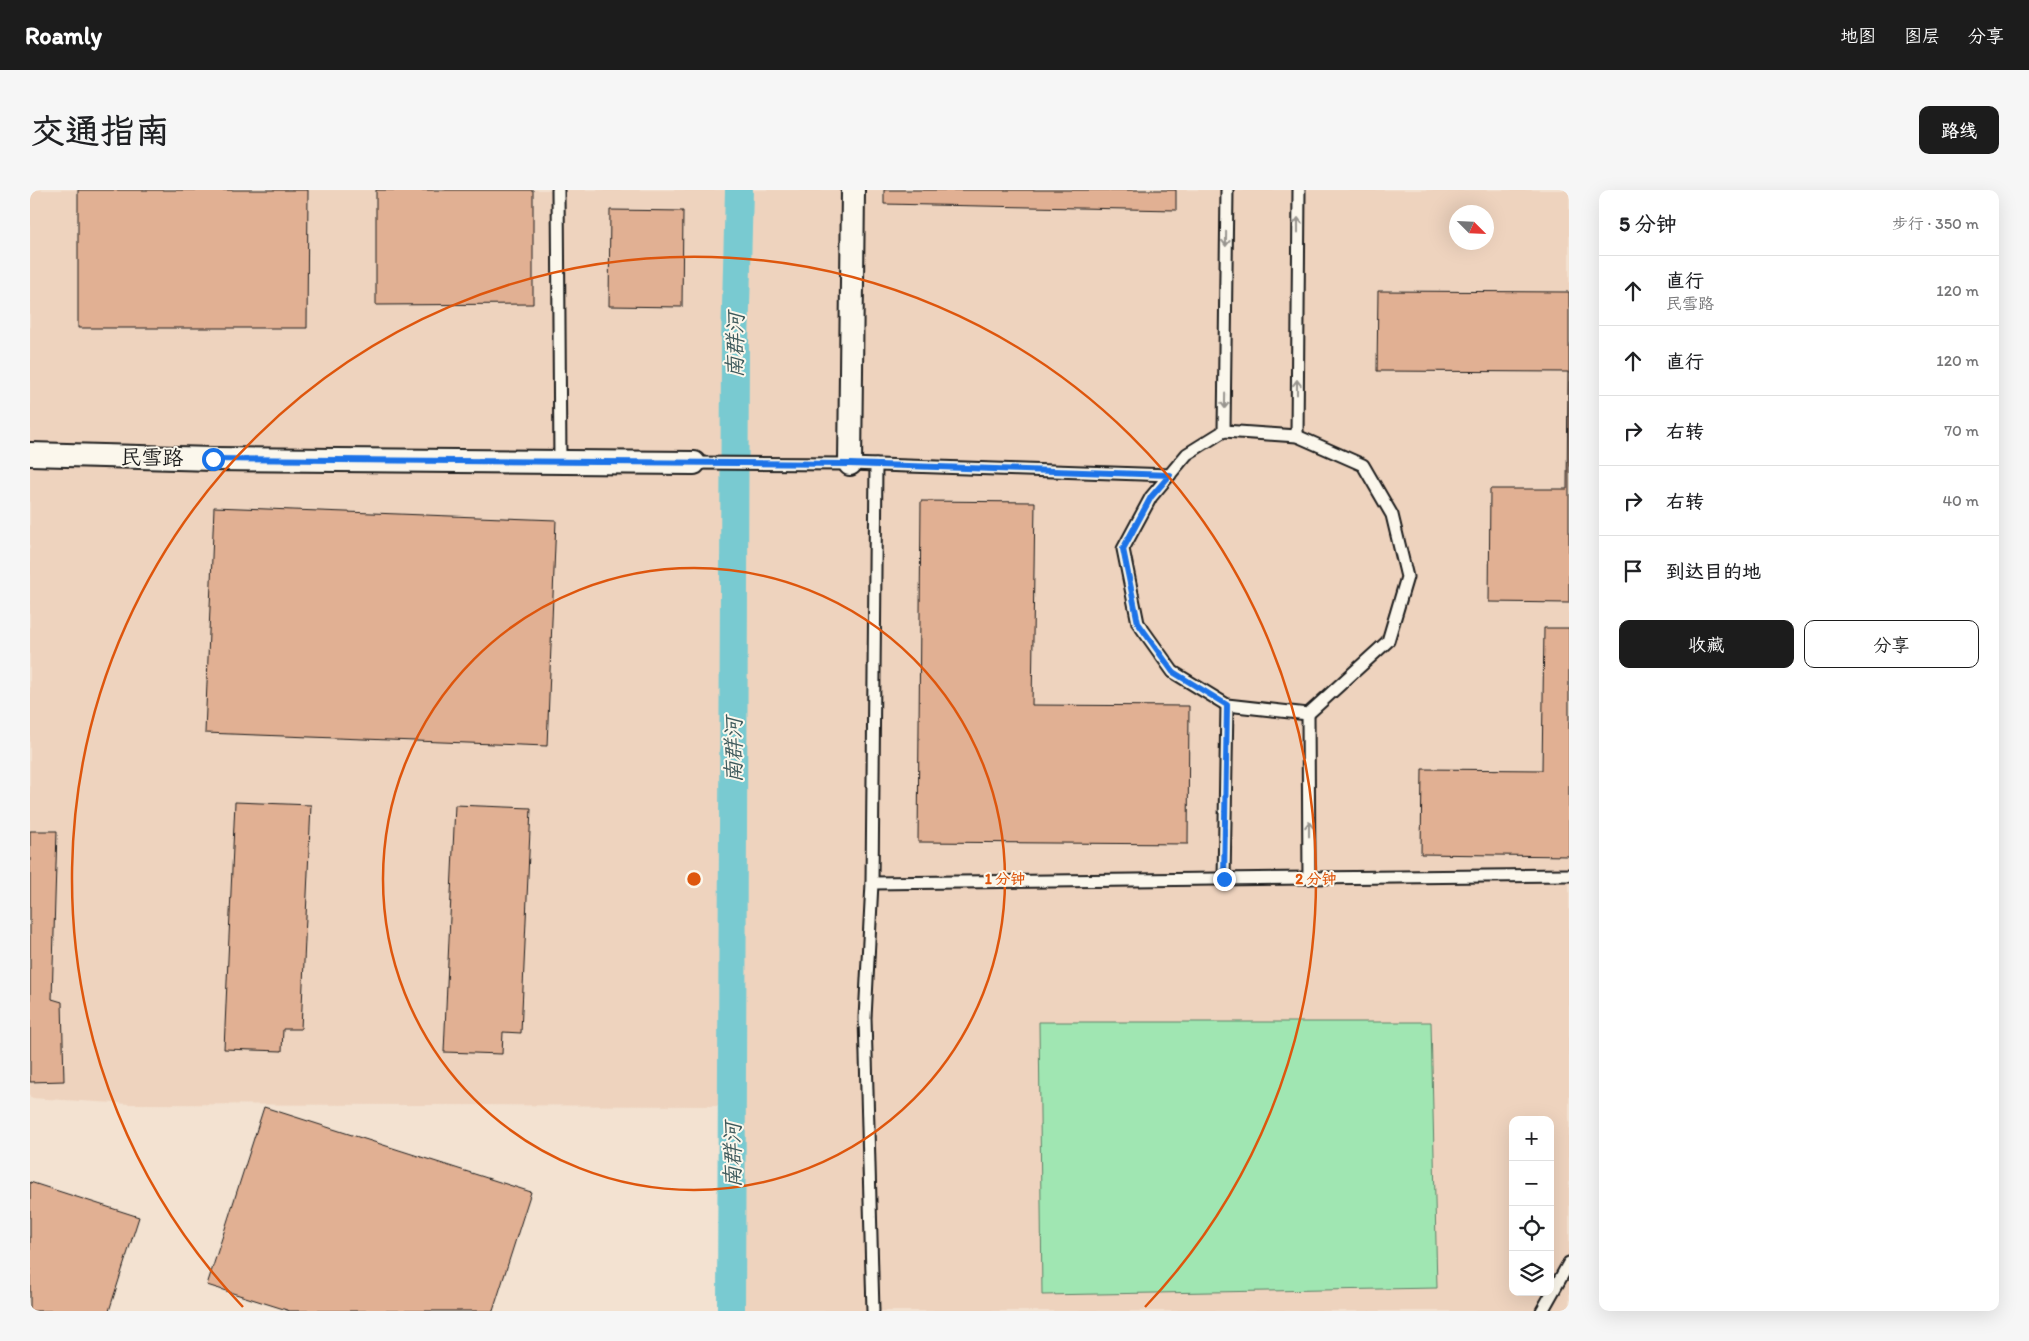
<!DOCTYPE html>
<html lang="zh">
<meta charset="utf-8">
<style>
body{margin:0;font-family:Itim,"LXGW WenKai TC",sans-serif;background:#f6f6f6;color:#202124}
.controls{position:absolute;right:15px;bottom:15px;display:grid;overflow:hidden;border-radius:10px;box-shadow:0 5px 20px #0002}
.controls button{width:45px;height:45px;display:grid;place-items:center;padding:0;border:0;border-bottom:1px solid #e0e0e0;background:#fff;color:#202124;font:25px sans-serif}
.compass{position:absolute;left:1419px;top:15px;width:45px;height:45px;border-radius:50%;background:#fff;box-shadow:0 5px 20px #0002;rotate:114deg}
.stop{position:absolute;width:15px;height:15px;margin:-11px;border:4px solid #1a73e8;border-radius:50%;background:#fff}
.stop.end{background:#1a73e8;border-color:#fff;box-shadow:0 1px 5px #0008}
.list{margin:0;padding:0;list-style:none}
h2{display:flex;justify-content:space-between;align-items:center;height:65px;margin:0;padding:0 20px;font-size:21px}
h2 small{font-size:16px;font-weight:400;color:#757577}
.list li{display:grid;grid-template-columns:32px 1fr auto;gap:15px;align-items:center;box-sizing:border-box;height:70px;padding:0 20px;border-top:1px solid #e0e0e0}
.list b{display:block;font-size:19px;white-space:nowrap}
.list p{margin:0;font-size:16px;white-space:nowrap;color:#757577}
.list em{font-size:16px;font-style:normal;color:#757577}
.actions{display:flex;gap:10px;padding:15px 20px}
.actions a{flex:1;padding:11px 0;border:1px solid #1c1c1c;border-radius:10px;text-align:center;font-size:18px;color:#1c1c1c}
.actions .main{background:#1c1c1c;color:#fff}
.icon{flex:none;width:28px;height:28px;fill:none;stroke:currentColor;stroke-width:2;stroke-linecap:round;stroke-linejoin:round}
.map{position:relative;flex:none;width:1539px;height:1121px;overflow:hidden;border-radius:10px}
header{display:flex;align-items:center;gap:30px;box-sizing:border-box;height:70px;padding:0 25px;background:#1c1c1c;color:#fff}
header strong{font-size:24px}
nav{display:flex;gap:28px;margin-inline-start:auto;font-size:18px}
.intro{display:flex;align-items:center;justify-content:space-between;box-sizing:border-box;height:120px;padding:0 30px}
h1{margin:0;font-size:35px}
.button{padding:12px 22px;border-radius:10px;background:#1c1c1c;color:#fff;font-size:18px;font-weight:700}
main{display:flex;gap:30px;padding:0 30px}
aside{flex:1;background:#fff;border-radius:10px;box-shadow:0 5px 20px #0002}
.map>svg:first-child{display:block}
</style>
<header>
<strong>Roamly</strong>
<nav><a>地图</a><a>图层</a><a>分享</a></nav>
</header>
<div class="intro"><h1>交通指南</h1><a class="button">路线</a></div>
<main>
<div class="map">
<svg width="1539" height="1121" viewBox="0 0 1539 1121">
<rect width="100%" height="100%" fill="#f3e2d1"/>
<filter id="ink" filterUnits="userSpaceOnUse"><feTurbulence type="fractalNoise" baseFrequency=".02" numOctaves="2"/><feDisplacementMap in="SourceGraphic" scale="10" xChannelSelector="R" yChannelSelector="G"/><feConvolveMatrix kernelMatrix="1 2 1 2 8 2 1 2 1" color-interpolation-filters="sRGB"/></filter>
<g filter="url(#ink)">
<path fill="#eed3be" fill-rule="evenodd" d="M 0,0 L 1539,0 L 1539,1121 L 701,1121 L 702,916 L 101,914 L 0,908 ZM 1426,22 L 1456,22 L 1456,52 L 1426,52 ZM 1483,930 L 1520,930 L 1520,1102 L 1483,1102 Z"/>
<polygon fill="#a0e6b2" stroke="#5e8167" points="1009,832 1401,832 1407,1098 1012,1105"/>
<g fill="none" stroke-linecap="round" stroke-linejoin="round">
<polyline stroke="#79cad1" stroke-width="28" points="701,1121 705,155 709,0"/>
</g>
<g fill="#e1b093" stroke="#1c1c1c">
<polygon points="48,0 278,0 277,138 48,138"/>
<polygon points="346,0 503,0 503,114 346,115"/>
<polygon points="854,0 1146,0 1146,20 854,14"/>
<polygon points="580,20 653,21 652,117 579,116"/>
<polygon points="1348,101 1539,102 1539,413 1459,412 1460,299 1537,299 1538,182 1347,181"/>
<polygon points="891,311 1005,312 1002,515 1159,516 1158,654 888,652"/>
<polygon points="184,317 526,330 517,556 175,543"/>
<polygon points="1514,438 1539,438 1539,666 1391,664 1392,579 1512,580"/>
<polygon points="205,612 281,615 271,839 253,839 252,861 194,859"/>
<polygon points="425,615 501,618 491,843 473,842 472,864 414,862"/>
<polygon points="0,641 27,641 22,809 32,812 34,891 0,892"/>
<polygon points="234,917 501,1002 463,1121 260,1121 177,1095"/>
<polygon points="0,992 109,1027 79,1121 0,1121"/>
</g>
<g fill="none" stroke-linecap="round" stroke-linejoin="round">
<defs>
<g id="service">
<polyline points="528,0 530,271"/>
<polygon points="1194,241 1267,246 1333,275 1362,325 1377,387 1358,451 1278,524 1197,515 1143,482 1108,433 1093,359 1121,307 1157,264"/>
<polyline points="1194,241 1197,0"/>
<polyline points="1267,246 1269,0"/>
<polyline points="664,273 820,274 1140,285"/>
<polyline points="1278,524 1279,688"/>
<polyline points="1194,689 1197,515"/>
<polyline points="842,693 1539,685"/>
<polyline points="843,1121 835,828 842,693 846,275"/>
<polyline points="1512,1121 1539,1073"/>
</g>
<g id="minor">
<polyline points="0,264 183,269 664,273"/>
<polyline points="820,274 823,0"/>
</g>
</defs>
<use href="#service" stroke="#1c1c1c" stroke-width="15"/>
<use href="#minor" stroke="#1c1c1c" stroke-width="26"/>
<use href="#service" stroke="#fbf7ec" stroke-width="11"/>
<use href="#minor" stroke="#fbf7ec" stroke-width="22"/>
</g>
<defs><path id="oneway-shaft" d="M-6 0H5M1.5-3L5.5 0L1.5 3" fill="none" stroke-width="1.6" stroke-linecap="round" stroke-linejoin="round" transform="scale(1.25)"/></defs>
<g stroke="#97948e">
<use href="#oneway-shaft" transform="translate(1268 35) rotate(-90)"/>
<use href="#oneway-shaft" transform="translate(1196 49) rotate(91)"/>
<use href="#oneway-shaft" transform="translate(1267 197) rotate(-90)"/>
<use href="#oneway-shaft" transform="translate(1195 211) rotate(91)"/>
<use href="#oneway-shaft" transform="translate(1279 639) rotate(-90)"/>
</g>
</g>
<g fill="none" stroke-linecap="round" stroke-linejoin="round" filter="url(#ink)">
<polyline stroke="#1a73e8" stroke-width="6" points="183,269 820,274 1140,285 1121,307 1093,359 1108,433 1143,482 1197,515 1194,689"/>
</g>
<g fill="none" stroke="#de560d" stroke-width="2.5">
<circle cx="664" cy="689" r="311"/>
<path d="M213 1117A622 622 0 1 1 1115 1117"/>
</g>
<g text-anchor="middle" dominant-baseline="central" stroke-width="4" stroke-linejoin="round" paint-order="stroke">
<g font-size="21" fill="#1c1c1c" stroke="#fbf7ec">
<text transform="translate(122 267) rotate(1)">民雪路</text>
</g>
<g font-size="22" font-style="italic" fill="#3d595b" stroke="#fbf7ec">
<text transform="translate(705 155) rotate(-89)">南群河</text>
<text transform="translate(703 560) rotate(-90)">南群河</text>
<text transform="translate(702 965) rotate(-90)">南群河</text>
</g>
</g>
<circle cx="664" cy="689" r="8" fill="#de560d" stroke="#fbf7ec" stroke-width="2.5"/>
<g font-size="15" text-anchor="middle" font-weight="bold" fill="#de560d" stroke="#fbf7ec" stroke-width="4" stroke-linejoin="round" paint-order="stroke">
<text x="975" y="694">1 分钟</text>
<text x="1286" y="694">2 分钟</text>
</g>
</svg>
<div class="controls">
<button>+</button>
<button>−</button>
<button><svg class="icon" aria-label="locate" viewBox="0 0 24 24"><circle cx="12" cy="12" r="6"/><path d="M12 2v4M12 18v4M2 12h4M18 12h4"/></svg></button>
<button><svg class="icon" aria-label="layers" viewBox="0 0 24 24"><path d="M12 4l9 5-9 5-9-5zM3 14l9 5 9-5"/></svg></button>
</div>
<svg class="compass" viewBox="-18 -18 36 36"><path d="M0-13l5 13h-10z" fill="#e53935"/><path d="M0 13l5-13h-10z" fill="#757577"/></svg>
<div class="stop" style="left:183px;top:269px"></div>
<div class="stop end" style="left:1194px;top:689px"></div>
</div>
<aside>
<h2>5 分钟<small>步行 · 350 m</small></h2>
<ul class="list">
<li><svg class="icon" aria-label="ahead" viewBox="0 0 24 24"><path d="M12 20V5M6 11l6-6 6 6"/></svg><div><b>直行</b><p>民雪路</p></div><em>120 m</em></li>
<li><svg class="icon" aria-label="ahead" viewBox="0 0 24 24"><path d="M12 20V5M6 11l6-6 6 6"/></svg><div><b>直行</b></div><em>120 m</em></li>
<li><svg class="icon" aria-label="right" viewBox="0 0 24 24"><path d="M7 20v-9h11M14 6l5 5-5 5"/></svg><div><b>右转</b></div><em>70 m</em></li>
<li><svg class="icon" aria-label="right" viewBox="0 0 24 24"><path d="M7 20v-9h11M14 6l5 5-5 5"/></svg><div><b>右转</b></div><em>40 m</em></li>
<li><svg class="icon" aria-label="arrive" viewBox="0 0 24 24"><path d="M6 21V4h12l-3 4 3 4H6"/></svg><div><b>到达目的地</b></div></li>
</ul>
<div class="actions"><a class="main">收藏</a><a>分享</a></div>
</aside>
</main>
